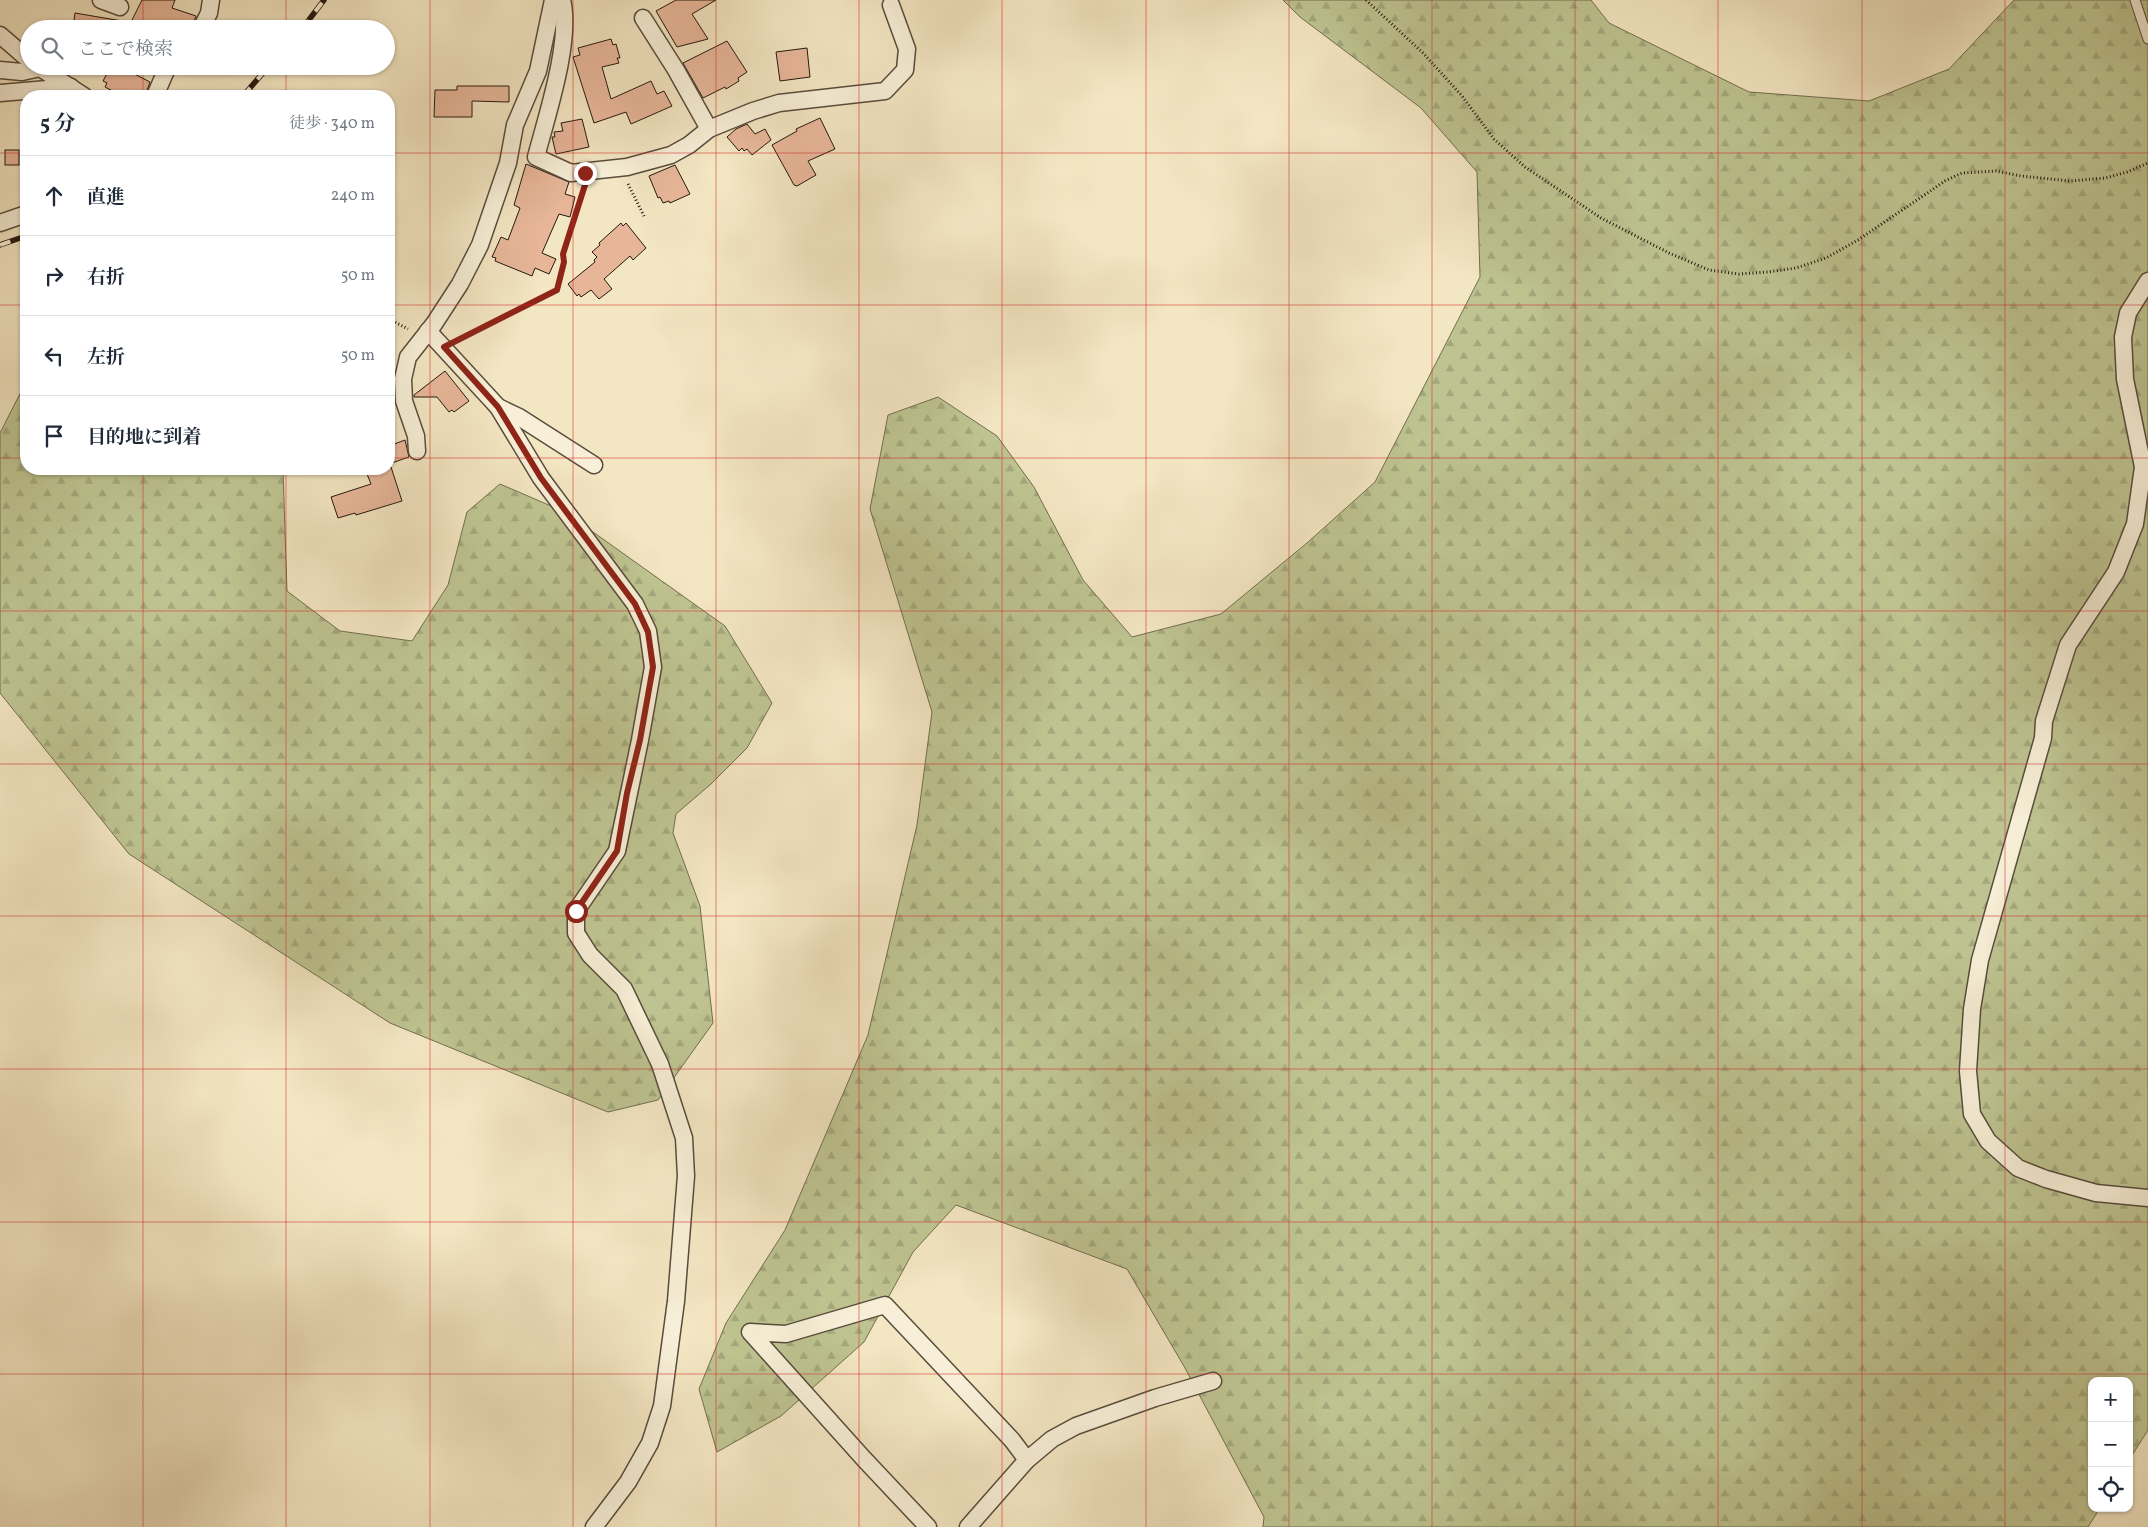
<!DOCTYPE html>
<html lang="ja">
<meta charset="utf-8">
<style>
body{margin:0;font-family:Vollkorn,"Noto Serif JP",serif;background:#f2f2f3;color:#1f2937}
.controls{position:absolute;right:15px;bottom:15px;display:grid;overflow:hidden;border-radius:10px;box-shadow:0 1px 4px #0004}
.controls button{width:45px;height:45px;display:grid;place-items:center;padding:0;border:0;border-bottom:1px solid #e0e1e3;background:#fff;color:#1f2937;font:25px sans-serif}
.stop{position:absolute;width:15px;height:15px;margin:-11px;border:4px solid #8f2418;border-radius:50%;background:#fff}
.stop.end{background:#8f2418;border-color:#fff;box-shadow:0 1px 5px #0008}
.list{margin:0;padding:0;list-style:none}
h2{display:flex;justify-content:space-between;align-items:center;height:65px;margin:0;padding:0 20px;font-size:21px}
h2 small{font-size:16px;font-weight:400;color:#747a83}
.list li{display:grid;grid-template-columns:32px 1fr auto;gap:15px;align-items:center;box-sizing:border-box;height:80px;padding:0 20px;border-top:1px solid #e0e1e3}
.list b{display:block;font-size:19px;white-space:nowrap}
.list em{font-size:16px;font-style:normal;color:#747a83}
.icon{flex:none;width:28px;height:28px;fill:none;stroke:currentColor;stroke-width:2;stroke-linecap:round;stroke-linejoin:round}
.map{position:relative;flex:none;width:2148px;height:1527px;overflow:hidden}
.search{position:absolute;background:#fff;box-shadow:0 1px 4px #0004;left:20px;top:20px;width:375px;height:55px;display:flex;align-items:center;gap:12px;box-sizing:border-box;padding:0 18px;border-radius:28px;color:#747a83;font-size:19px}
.panel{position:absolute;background:#fff;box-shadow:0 1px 4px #0004;left:20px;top:90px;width:375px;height:385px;border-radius:20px}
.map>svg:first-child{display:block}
</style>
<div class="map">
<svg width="2148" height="1527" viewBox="0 0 2148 1527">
<defs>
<pattern id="forest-firs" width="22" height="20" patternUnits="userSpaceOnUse" patternTransform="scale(1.25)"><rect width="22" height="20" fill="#bec491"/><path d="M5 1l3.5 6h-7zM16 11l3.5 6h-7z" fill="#a3a87c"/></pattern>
</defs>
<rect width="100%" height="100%" fill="#f3e6c2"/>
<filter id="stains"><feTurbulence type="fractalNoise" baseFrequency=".004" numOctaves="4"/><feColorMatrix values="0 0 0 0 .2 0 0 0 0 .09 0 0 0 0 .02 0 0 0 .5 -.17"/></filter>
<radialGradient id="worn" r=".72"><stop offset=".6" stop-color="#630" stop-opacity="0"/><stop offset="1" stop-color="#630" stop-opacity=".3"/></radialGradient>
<g fill="url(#forest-firs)" stroke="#716e50">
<polygon points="1283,0 1591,0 1609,23 1749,92 1869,101 1949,69 2014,0 2148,0 2148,1430 2129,1460 2129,1381 2092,1381 2092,1508 2100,1508 2088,1527 1263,1527 1264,1517 1185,1368 1127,1269 956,1205 913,1252 864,1342 781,1416 717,1452 699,1389 726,1323 785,1230 868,1035 917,825 932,712 870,509 888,415 938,397 997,436 1034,487 1083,580 1132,637 1221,614 1307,543 1375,482 1480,277 1477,172 1421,108 1300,17"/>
<polygon points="26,382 26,469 283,469 287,591 340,631 412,641 448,585 467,512 500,484 565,512 725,626 772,703 747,748 711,784 676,814 673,833 700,906 713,1023 658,1100 608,1112 390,1023 129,854 0,693 0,433"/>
</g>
<g fill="#e7b699" stroke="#24180f">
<polygon points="142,0 175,0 172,8 196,16 191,29 157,29 132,20"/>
<polygon points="676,0 716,0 692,14 708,39 677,47 656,11"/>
<polygon points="75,13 122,21 121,29 73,29"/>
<polygon points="611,39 613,45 616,44 620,58 617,58 619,63 602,67 611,99 651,81 657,94 664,91 672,106 631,124 626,112 594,123 573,57 580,55 578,48"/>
<polygon points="727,41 747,72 738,78 739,81 726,89 725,87 703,98 683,63"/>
<polygon points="807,48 810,77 780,81 776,52"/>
<polygon points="111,66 119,66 150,82 145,96 122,96 105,87 107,83 103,81"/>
<polygon points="457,86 509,86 509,102 472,101 472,117 434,117 435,90 457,90"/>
<polygon points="820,118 835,149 808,161 816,175 797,186 794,185 772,145 797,131 796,129"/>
<polygon points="582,119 589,147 556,154 552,137 555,137 554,132 563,131 561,123"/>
<polygon points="747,124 755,134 765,129 771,140 752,155 747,149 744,151 742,148 739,151 727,137 736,129"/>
<rect x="5" y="150" width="14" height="15"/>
<polygon points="526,164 569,182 565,194 575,197 570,217 559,214 542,253 556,259 549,274 535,268 532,276 495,261 496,258 492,257 501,237 508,240 520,208 514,205"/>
<polygon points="675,165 690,194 670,203 669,201 663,203 660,197 658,198 649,176"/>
<polygon points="621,223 623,226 626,223 646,248 633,260 630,256 604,279 612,289 599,299 591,290 581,297 579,294 577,296 568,284 595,262 594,260 597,257 592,252 600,245 599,243"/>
<polygon points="445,371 469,401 454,412 452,410 449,412 437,397 414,397 414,395"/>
<polygon points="405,440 409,457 389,464 389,446"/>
<polygon points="391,467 402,501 356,515 355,513 338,518 331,497 371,484 367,474"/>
</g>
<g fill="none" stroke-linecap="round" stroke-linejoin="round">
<defs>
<polyline id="service" points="2135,0 2148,39"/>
<g id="minor">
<polyline points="101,0 120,7"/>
<path d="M 562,0 C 572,40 547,115 536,157 L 571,173 L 627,167 L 671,155 L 689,145 L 709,129 L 753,111 L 779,103 L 885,91 L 905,70 L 907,49 L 891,5"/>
<polyline points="643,18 676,70 709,129"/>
<polyline points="201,29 209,13 211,0"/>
<polyline points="0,35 29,60"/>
<polyline points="37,66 84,96"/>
<polyline points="0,70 22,72 40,68"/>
<polyline points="0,93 71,87"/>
<polyline points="155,96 168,66"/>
<polyline points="0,223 26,214"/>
<polyline points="2148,281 2128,313 2123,337 2125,379 2143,467 2135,524 2116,572 2068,645 2044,721 2043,738 1980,960 1972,1009 1968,1071 1972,1114 1988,1141 2018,1168 2046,1179 2096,1193 2148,1198"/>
<polyline points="428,331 498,407 541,478 635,604 648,631 653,667 640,740 617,851 576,911 576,933 590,955 624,989 660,1064 684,1138 686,1176 676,1301 662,1406 650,1443 628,1482 594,1527"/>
<polyline points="498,407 519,417 594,465"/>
<polyline points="417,451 416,436 404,401 403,379 408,357 434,324 460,284 480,245 508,163 515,125 538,71 553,0"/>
<polyline points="928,1527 864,1459 750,1332 786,1334 885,1305 1012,1440 1027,1460"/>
<polyline points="968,1527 1027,1460 1052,1439 1076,1426 1155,1398 1213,1381"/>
</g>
</defs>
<use href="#service" stroke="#584c3c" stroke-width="11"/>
<use href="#minor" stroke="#584c3c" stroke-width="19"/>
<g stroke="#24180f" stroke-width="3" stroke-dasharray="1 2.5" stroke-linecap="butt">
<polyline points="1366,0 1423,53 1462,96 1494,139 1525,167 1601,218 1669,253 1709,270 1739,274 1768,272 1796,268 1826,258 1858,240 1945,181 1962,173 1996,171 2021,176 2070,181 2105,178 2127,172 2148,163"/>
<polyline points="628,184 645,218"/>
<polyline points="389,319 408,329"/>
<polyline points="458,340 557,290 564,262 563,254 585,187"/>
</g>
<use href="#service" stroke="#f7efd7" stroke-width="9"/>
<use href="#minor" stroke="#f7efd7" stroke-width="16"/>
<defs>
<g id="rail">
<polyline points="302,29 324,0"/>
<polyline points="243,96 269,66"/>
<polyline points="0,245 26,236"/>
</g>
</defs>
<use href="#rail" stroke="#24180f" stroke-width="5.5"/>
<use href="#rail" stroke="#f7efd7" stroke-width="4" stroke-dasharray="11" stroke-linecap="butt"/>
</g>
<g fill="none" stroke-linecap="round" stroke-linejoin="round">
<polyline stroke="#8f2418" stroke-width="6" points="576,911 617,851 627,793 640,740 653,667 648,632 635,604 541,478 498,407 444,347 557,290 564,262 563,254 585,185 585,173"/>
</g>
<path fill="none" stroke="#d62828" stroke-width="1" stroke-opacity="0.55" d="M 143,0 L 143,29M 286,0 L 286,29M 430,0 L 430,1527M 573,0 L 573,1527M 716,0 L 716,1527M 859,0 L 859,1527M 1002,0 L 1002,1527M 1146,0 L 1146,1527M 1289,0 L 1289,1527M 1432,0 L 1432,1527M 1575,0 L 1575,1527M 1718,0 L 1718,1527M 1862,0 L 1862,1527M 2005,0 L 2005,1527M 143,66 L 143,96M 286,66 L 286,96M 0,153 L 26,153M 389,153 L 2148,153M 0,305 L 26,305M 389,305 L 2148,305M 0,458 L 26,458M 389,458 L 2148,458M 143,469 L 143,1527M 286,469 L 286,1527M 0,611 L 2148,611M 0,764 L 2148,764M 0,916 L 2148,916M 0,1069 L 2148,1069M 0,1222 L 2148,1222M 0,1374 L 2148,1374"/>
<rect width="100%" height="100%" filter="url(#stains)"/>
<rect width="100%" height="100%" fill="url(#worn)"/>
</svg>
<div class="controls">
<button>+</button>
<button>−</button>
<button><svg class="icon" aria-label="locate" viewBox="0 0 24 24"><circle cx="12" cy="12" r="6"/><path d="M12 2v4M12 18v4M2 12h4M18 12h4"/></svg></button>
</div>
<div class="stop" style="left:576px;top:911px"></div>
<div class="stop end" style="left:585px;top:173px"></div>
<div class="search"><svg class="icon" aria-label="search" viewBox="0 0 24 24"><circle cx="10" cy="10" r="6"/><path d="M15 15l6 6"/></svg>ここで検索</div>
<section class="panel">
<h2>5 分<small>徒歩 · 340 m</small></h2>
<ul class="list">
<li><svg class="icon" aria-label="ahead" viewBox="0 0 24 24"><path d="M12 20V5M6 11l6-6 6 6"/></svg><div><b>直進</b></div><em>240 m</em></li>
<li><svg class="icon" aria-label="right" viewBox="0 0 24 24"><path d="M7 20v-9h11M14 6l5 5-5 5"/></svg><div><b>右折</b></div><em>50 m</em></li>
<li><svg class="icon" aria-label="left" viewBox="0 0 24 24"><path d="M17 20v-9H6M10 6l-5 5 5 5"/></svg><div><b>左折</b></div><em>50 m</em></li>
<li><svg class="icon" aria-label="arrive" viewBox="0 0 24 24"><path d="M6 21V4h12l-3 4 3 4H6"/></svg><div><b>目的地に到着</b></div></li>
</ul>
</section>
</div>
